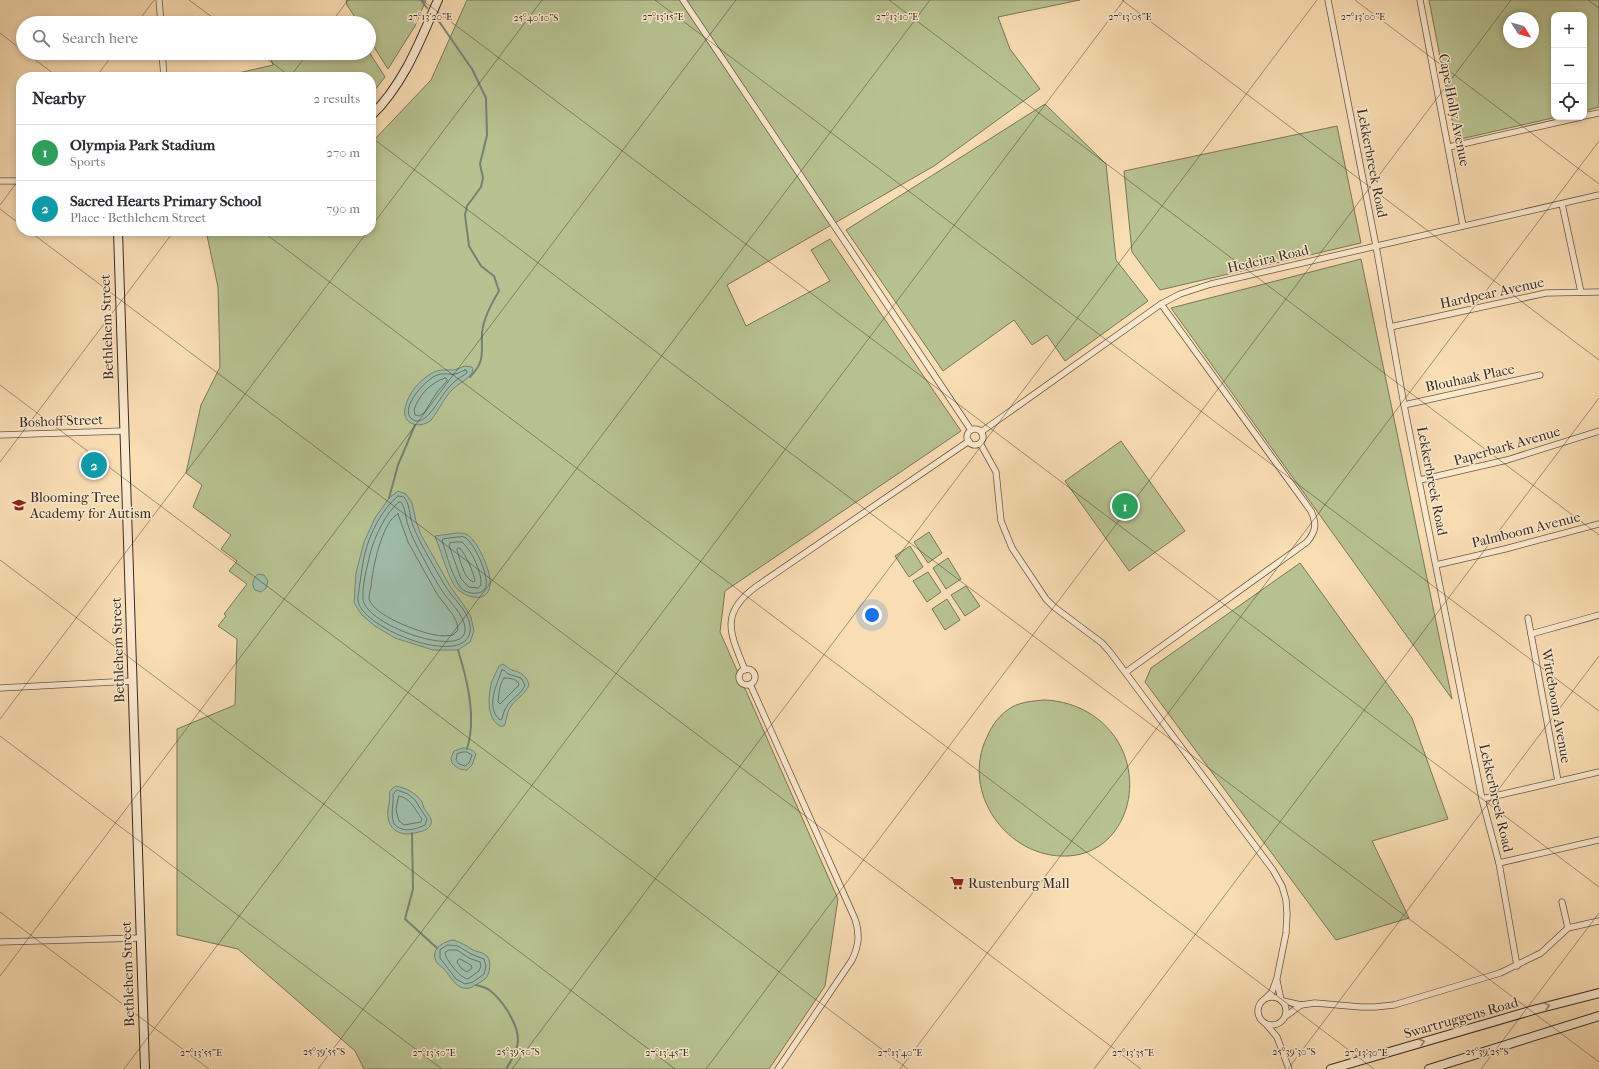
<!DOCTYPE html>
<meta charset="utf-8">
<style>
body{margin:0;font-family:"IM FELL French Canon",serif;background:#f2f2f3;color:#2b2b33}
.controls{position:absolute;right:12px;top:12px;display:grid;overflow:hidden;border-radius:8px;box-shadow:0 2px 6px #0003}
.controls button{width:36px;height:36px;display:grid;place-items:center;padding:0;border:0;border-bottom:1px solid #e1e1e2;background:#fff;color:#2b2b33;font:20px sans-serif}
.compass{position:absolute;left:1503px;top:12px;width:36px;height:36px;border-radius:50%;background:#fff;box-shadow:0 2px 6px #0003;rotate:127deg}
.you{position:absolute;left:872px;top:615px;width:14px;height:14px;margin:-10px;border:3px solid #fff;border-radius:50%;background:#1a73e8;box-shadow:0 0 0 6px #1a73e833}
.badge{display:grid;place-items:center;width:26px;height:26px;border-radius:50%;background:#8f2418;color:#fff;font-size:13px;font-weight:700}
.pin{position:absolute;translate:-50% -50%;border:2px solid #fff;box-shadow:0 1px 4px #0006}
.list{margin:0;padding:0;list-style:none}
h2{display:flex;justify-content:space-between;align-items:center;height:52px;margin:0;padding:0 16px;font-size:17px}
h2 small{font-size:13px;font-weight:400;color:#7c7c81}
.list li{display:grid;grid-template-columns:26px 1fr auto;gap:12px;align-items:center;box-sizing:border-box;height:56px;padding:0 16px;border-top:1px solid #e1e1e2}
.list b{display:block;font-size:15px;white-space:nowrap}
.list p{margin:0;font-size:13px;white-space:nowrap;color:#7c7c81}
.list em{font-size:13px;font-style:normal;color:#7c7c81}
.icon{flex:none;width:22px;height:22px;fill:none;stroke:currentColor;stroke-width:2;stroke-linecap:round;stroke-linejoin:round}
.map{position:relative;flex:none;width:1599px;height:1069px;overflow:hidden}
.search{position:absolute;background:#fff;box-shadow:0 2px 6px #0003;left:16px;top:16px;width:360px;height:44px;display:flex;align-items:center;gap:10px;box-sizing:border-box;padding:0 14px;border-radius:22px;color:#7c7c81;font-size:15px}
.panel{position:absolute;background:#fff;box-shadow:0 2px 6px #0003;left:16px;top:72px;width:360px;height:164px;border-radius:16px}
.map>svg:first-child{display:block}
</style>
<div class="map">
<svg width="1599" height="1069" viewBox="0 0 1599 1069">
<rect width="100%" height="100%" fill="#f9ddb3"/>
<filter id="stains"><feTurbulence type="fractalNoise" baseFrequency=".005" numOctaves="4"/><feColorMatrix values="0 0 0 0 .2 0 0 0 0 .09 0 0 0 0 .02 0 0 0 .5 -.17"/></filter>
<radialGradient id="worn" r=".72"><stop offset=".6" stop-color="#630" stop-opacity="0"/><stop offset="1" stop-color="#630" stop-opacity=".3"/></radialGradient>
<g fill="#b8c291" stroke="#78775a" fill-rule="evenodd">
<polygon points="346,0 426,0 415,26 388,69 369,39 369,23 359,23 347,5"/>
<polygon points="467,0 1080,0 998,17 1010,49 1040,89 934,166 727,285 746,326 830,281 811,250 830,239 961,431 725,591 720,632 838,899 825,986 769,1069 364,1069 355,1051 238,949 177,935 177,729 235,705 237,639 218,626 226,616 224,614 247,584 229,571 237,561 221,549 231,535 193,507 202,485 186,473 201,405 220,367 218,287 206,231 371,231 371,140 376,138 431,80"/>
<path d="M 1429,0 L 1599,0 L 1599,107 L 1584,111 L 1584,15 L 1554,15 L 1554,117 L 1557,117 L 1456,140 ZM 1509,18 L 1533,18 L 1533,42 L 1509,42 Z"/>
<polygon points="369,52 385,77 371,95 371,77 221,77 273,65 269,53 369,53"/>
<polygon points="1045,104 1106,164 1116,260 1148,301 1065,361 1047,335 1032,345 1014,320 943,371 846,230"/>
<polygon points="1337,126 1361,243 1160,290 1132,252 1124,171"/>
<polygon points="1361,259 1452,699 1171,308"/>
<polygon points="1121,441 1185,531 1129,571 1065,481"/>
<polygon points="929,532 942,553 928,563 914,542"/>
<polygon points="910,546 923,567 909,577 895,556"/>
<polygon points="948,558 961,579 946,589 933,568"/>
<polygon points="1300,563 1412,718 1448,819 1372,841 1409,918 1336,940 1145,682 1151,668"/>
<polygon points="928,572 941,592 927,602 913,581"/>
<polygon points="966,586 980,606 965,616 951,595"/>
<polygon points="947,599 960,620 945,630 932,609"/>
<path d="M 1044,700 C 1079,701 1111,721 1124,754 C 1134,780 1131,810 1114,832 C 1103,847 1086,855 1068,856 C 1007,859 960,792 987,737 C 992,725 1000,714 1012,707 C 1021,702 1033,701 1044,700 Z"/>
</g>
<g fill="#9ebca9" stroke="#758274">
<path d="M 465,366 L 472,367 L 473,371 C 469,380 458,383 451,391 C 444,398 435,417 430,421 C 419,429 402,424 405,409 C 407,394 420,380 432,373 C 439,369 446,370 453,370 C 457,370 461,367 465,366 Z"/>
<polygon points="398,491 406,494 412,503 416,521 421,535 450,586 465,607 471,617 474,631 470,642 458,650 433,650 395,638 375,626 362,615 354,603 356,573 364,542 375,518 389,498"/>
<path d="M 457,533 C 460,533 464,533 466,534 C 478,540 492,573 490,586 C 487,605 462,597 454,585 C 446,571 441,551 435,536 Z"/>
<path d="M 258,574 L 264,575 L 268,581 L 266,588 L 261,592 L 255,590 C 251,585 253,578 258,574 Z"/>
<path d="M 503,664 C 506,666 509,669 512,670 C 522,673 526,675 529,685 C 525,695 515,699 510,708 C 506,714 507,721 504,726 L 500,726 C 486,718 488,695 492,681 C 494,676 497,671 499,666 Z"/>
<path d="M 463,748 C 469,748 473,750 476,754 L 472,765 L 467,770 C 460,770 457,768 452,763 L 451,758 L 454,751 Z"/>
<path d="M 396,786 C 406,788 416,793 422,802 C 423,804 423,806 424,808 C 427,814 437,821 427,829 C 424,831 419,832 415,833 C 394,838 384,823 389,804 C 391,795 386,792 396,786 Z"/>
<path d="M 453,940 C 461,942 466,946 473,950 C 477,952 483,952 487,956 C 492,961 490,974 485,979 C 483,981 475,985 472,987 C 458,993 452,978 444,969 C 442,967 439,965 437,963 C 429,950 442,942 453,940 Z"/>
</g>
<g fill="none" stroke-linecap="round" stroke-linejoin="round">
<g stroke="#6a7466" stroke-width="1">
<path d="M 465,370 L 467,371 L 467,373 C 461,377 455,380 450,386 C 441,395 430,420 418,421 C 415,421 412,420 410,417 C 402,405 425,381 435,376 C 443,372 449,375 456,374 C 459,373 462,371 465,370 Z"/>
<path d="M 445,378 L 447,379 L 447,381 L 437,392 L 424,413 L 419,416 L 415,415 L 414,410 C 419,395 430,383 445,378 Z"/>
<path d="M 398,496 L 404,497 C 410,505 409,513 412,523 C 416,535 423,547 429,558 C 435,568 440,578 446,587 C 454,600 473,615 470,632 C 463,668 363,629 358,601 C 357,598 359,593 359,589 C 361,577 362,565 365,553 C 370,533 382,509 398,496 Z"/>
<path d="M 399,502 L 401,502 C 406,509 405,517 408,525 C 412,538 419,550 426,563 C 431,573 437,583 443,592 C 450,603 466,616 465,631 C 462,659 365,625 363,599 C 362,585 367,568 370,554 C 374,538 386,512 399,502 Z"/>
<path d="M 398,514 L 408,542 L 437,594 L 453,615 L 457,623 L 458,630 L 453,635 C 448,636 441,636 435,635 C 419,632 374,616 369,599 C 369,596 370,590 371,587 C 372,570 382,521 398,514 Z"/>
<path d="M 458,537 C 460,537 462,536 464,537 C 474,541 489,576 486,586 C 485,590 481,593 477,593 C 472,594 466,592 462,589 C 453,580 446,553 442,540 L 443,539 Z"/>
<path d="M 457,542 L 462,542 C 472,551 482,572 481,585 L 478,588 L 469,587 L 461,579 L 449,545 L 450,543 Z"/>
<path d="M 458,548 L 460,548 C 467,557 472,569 475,580 L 474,582 C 464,580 460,559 457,550 Z"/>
<path d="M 502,670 L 504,670 L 508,674 L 521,678 L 525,685 C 520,698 506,698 502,719 L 500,720 C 485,707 497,684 502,670 Z"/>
<path d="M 504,678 C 510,678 518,679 519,685 L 500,704 L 498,702 C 499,694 499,685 504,678 Z"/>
<polygon points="463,752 467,752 472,755 469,763 465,766 459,764 456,760 457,754"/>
<path d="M 397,790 L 408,794 L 415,800 L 427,819 L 425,825 C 414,830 403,833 394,824 C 390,812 394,807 393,795 Z"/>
<path d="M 399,796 C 411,798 415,810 422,819 L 421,822 L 404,825 L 399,821 L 396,810 Z"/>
<polygon points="448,945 458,946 471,954 484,959 486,966 484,974 473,982 465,984 456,979 440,958 440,950"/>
<path d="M 449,950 L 457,950 L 469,958 L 480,962 L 481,966 L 479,971 L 468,979 C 461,979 445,959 445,953 Z"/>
<polygon points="460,959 471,965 472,968 467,972 462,969 457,962 458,960"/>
</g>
<g stroke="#758274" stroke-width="2">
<polyline points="421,0 427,8"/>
<path d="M 438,20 L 472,69 L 486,98 L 487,135 L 480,164 L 483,178 L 481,187 L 467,206 L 465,215 L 469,246 L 481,266 L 494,276 L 499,291 C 491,304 484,317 482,332 C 481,353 486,360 470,377"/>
<polyline points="389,498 398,465 415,425"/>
<path d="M 458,650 C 467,679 477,718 467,749"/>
<polyline points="412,833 413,889 405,919 437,948"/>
<path d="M 476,985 C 480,986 484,987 488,989 C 501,998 518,1023 518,1040 C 518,1050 511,1061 506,1069"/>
</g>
<defs>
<g id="street">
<polyline points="159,0 161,23"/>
<polyline points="683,0 971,430"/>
<polyline points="1328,0 1376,246 1404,405 1482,799 1499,863 1517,966"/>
<polyline points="1420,0 1463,226"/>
<polyline points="162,53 164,77"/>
<polyline points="1584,116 1599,113"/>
<polyline points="1449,147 1581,117"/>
<polyline points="0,181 21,181"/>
<polyline points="1562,204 1581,292"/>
<polyline points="1390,327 1546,293 1599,292"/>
<polyline points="1404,405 1540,375"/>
<circle cx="975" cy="437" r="8"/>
<polyline points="981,432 1161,304 1180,294 1211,284 1599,195"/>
<polyline points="0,435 123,431"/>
<polyline points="980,443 996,472 1001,521 1012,548 1046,599 1054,607 1102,643 1110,652 1273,870 1282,886 1286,900 1287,914 1286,933 1277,978 1272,992 1266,998"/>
<polyline points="1420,480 1507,460 1599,431"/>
<polyline points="1436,565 1505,549 1599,524"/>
<polyline points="1528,618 1531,634"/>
<circle cx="747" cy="677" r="8"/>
<path d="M 745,670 C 730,633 719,613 757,586 L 969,441"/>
<path d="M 1126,672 L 1307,542 C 1316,531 1317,524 1311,511 L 1161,304"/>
<path d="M 750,684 L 855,919 C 860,934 859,945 852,960 L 778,1069"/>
<polyline points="0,688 132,681"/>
<polyline points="1558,781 1531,634 1599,615"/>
<polyline points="1482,799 1599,772"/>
<polyline points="1499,863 1599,840"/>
<polyline points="1562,902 1568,928"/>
<polyline points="0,942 140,938"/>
<polyline points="1277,981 1281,1000"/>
<circle cx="1272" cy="1011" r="14"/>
<polyline points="1283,1001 1301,1005 1315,1003 1361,1007 1375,1007 1394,1005 1500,973 1541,953 1568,928 1599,921"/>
<polyline points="1286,1016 1301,1005"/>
<polyline points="1266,1024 1277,1037 1289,1069"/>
</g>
<g id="secondary">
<path d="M 371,116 C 404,84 420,41 438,0"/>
<polyline points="118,231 145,1069"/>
<polyline points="1331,1069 1537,1009 1599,993"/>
<polyline points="1429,1069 1599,1016"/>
</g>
</defs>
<use href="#street" stroke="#685848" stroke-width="7"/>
<use href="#secondary" stroke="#372c24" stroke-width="10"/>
<use href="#street" stroke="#fbe9ce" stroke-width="5.5"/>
<use href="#secondary" stroke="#fbe9ce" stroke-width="8"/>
</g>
<defs><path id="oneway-chevron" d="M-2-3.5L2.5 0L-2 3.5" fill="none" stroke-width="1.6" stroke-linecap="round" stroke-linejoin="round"/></defs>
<g stroke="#998a79">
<use href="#oneway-chevron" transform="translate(1547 1006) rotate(-15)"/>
<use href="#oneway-chevron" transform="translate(1422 1042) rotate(-16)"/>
</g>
<path fill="none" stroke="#372c24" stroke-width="1" stroke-opacity="0.45" d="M 189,0 L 220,23M 422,0 L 1599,887M 655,0 L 1599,711M 889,0 L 1599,535M 1122,0 L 1599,360M 1355,0 L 1599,184M 1588,0 L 1599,8M 137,23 L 154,0M 331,23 L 348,0M 0,33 L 23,51M 26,53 L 58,77M 259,53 L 291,77M 96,77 L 114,53M 290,77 L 308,53M 371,137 L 1599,1062M 0,205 L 21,177M 0,209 L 21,225M 371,227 L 542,0M 29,231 L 1141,1069M 262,231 L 1374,1069M 0,385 L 908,1069M 0,462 L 174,231M 0,560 L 675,1069M 0,719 L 368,231M 0,736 L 442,1069M 0,912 L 209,1069M 0,976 L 736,0M 124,1069 L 930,0M 318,1069 L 1124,0M 512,1069 L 1317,0M 706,1069 L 1511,0M 900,1069 L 1599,141M 1094,1069 L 1599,398M 1288,1069 L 1599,656M 1481,1069 L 1599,913"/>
<defs>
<symbol id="school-bare" viewBox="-9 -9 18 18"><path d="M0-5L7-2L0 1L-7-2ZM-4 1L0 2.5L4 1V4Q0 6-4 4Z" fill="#8f2418" stroke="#fbe9ce" stroke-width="2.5" paint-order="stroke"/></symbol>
<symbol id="supermarket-bare" viewBox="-9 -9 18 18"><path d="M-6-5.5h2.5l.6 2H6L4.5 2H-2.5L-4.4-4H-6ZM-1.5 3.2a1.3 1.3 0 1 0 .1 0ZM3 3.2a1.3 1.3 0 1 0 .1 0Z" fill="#8f2418" stroke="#fbe9ce" stroke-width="2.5" paint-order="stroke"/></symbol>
</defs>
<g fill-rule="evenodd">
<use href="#school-bare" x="9" y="495" width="20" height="20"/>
<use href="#supermarket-bare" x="947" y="873" width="20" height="20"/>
</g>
<g text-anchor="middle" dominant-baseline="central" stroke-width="3" stroke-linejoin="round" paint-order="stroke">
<g font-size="14" fill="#372c24" stroke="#fbe9ce">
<text transform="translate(1454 110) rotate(79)">Cape Holly Avenue</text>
<text transform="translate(1372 163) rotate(79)">Lekkerbreek Road</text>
<text transform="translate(1268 259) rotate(-13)">Hedeira Road</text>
<text transform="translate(1492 293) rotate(-12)">Hardpear Avenue</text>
<text transform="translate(107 327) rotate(-92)">Bethlehem Street</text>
<text transform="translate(1470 378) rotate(-12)">Blouhaak Place</text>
<text transform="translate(61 421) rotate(-2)">Boshoff Street</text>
<text transform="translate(1507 446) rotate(-16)">Paperbark Avenue</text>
<text transform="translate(1432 481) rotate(79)">Lekkerbreek Road</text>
<text transform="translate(1526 530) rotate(-14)">Palmboom Avenue</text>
<text transform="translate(118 650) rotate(-92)">Bethlehem Street</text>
<text transform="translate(1556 706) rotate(80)">Witteboom Avenue</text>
<text transform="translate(1496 798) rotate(77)">Lekkerbreek Road</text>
<text transform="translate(128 974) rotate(-92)">Bethlehem Street</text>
<text transform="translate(1461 1018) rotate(-16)">Swartruggens Road</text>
</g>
<g font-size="14" fill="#372c24" stroke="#fbe9ce" text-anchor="start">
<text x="30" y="497">Blooming Tree<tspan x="30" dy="16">Academy for Autism</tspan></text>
<text x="968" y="883">Rustenburg Mall</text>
</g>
</g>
<g font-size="10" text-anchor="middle" fill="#372c24" stroke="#fbe9ce" stroke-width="3" stroke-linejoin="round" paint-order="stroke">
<text x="430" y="20">27°13'20"E</text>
<text x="663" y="20">27°13'15"E</text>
<text x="897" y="20">27°13'10"E</text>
<text x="1130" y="20">27°13'05"E</text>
<text x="1363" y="20">27°13'00"E</text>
<text x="536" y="21">25°40'10"S</text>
<text x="324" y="1055">25°39'55"S</text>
<text x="518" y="1055">25°39'50"S</text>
<text x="1294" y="1055">25°39'30"S</text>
<text x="1487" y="1055">25°39'25"S</text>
<text x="201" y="1056">27°13'55"E</text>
<text x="434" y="1056">27°13'50"E</text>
<text x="667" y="1056">27°13'45"E</text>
<text x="900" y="1056">27°13'40"E</text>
<text x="1133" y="1056">27°13'35"E</text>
<text x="1366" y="1056">27°13'30"E</text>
</g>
<rect width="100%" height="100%" filter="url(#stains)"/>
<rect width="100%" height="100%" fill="url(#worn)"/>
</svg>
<div class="controls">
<button>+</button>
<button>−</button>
<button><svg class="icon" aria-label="locate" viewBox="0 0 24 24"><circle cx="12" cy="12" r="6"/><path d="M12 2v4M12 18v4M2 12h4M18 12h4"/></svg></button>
</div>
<svg class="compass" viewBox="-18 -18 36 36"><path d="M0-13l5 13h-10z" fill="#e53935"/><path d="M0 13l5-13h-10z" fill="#7c7c81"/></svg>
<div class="you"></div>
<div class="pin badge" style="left:1125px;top:506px;background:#2e9e5b">1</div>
<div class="pin badge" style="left:94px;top:465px;background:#0f9aa8">2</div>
<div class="search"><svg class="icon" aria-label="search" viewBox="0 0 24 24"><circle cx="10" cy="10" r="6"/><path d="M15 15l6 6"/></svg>Search here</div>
<section class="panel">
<h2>Nearby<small>2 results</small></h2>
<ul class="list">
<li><span class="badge" style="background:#2e9e5b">1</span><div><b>Olympia Park Stadium</b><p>Sports</p></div><em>270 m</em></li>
<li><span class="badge" style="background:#0f9aa8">2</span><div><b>Sacred Hearts Primary School</b><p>Place · Bethlehem Street</p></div><em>790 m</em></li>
</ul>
</section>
</div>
